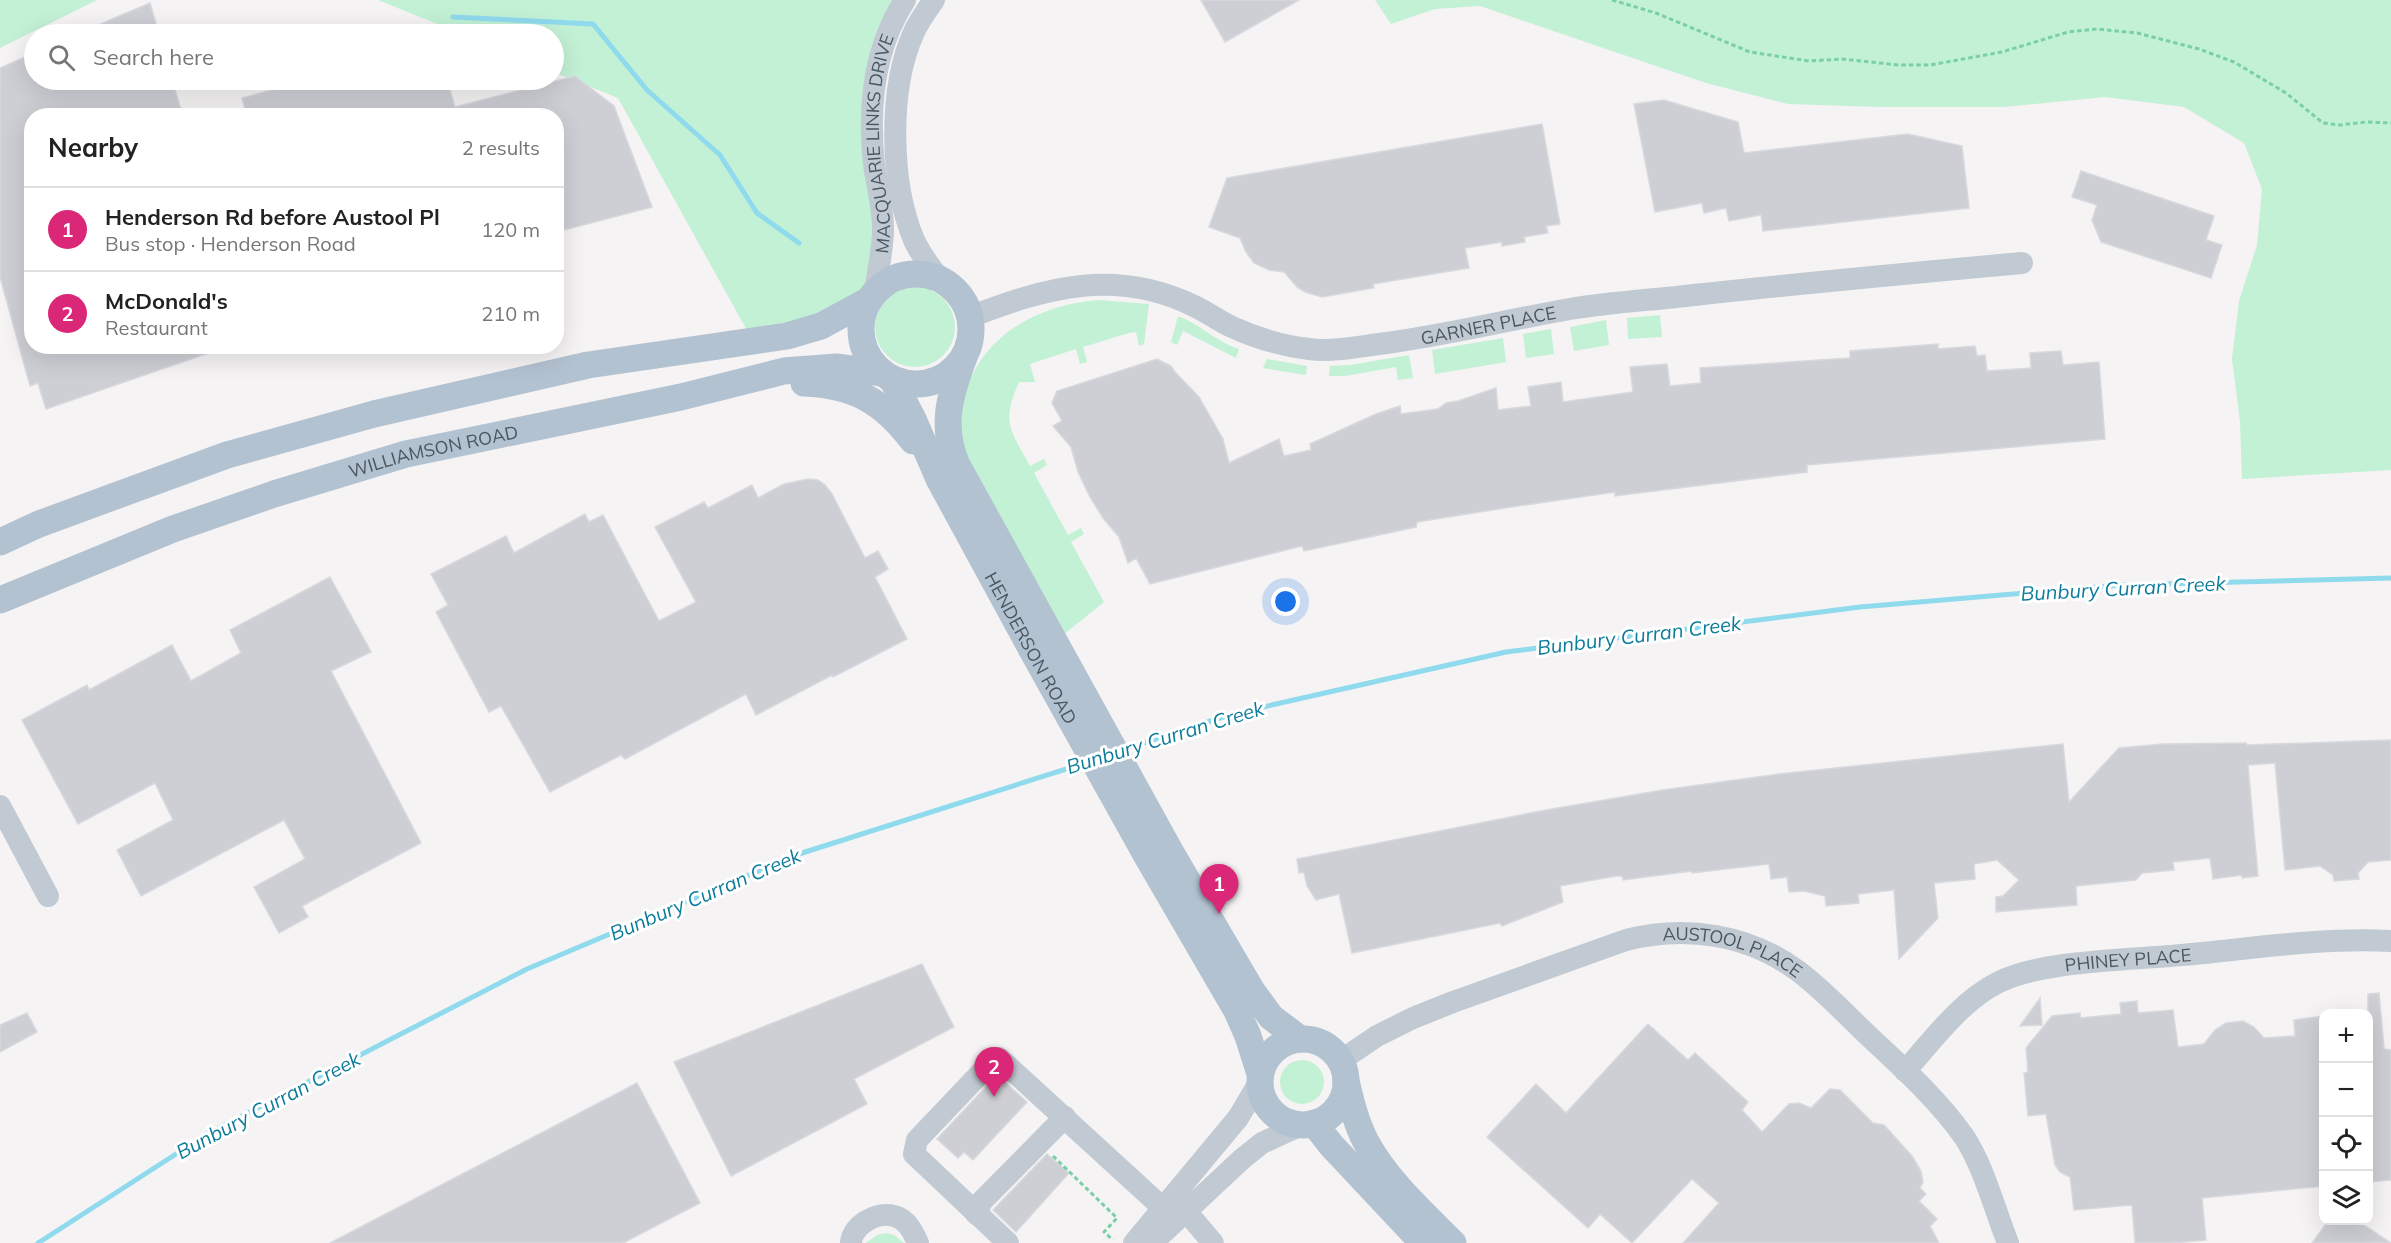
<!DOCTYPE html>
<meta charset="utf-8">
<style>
body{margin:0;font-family:Mulish,sans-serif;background:#f6f6f6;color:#222}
.controls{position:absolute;right:18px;bottom:18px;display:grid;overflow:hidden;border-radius:12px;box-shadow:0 6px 24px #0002}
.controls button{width:54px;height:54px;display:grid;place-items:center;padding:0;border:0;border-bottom:2px solid #e0e0e0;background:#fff;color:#222;font:30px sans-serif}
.you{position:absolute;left:1286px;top:602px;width:21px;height:21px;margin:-15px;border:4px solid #fff;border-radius:50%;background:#1a73e8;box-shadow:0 0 0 9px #1a73e833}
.badge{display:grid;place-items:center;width:39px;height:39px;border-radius:50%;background:#db2777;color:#fff;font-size:20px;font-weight:700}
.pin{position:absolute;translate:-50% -50px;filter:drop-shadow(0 2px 3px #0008)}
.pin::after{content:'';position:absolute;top:32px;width:21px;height:18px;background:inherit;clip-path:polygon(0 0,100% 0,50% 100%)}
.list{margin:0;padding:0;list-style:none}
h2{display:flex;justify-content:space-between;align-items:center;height:78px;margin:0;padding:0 24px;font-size:26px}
h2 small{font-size:20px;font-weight:400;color:#767676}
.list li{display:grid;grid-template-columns:39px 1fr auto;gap:18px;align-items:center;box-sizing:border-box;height:84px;padding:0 24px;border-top:2px solid #e0e0e0}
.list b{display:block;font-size:22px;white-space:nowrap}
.list p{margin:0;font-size:20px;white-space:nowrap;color:#767676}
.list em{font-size:20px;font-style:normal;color:#767676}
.icon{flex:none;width:33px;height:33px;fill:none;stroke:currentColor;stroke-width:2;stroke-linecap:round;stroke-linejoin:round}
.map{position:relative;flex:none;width:2391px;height:1243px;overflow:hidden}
.search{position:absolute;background:#fff;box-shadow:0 6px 24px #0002;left:24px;top:24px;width:540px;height:66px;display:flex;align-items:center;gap:15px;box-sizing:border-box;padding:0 21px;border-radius:33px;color:#767676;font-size:22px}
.panel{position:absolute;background:#fff;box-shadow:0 6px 24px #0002;left:24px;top:108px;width:540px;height:246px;border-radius:24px}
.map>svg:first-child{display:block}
</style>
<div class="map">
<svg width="2391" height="1243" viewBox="0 0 2391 1243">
<rect width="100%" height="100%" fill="#f5f3f3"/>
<g fill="#c3f1d5">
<polygon points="0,0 97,0 0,48"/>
<polygon points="378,0 905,0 885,45 875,292 754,343 618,98 554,72 554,34 462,34"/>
<polygon points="1375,0 2391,0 2391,470 2242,479 2240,422 2232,359 2239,301 2257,245 2262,189 2244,143 2184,107 2105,97 2003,107 1880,107 1788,104 1706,83 1480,6 1435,9 1391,24"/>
<circle cx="915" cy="327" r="40"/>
<path d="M 1098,300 L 1149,304 L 1144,344 L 1139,346 L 1136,332 L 1129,333 L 1083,347 L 1087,362 L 1080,364 L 1076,349 L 1030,364 L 1035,382 L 1019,382 C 1001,423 1010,429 1030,466 L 1044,459 L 1047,465 L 1034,473 L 1068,535 L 1081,528 L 1084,534 L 1071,542 L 1104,602 L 1063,635 C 1040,593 1018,552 995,511 C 985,493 972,474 964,455 C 957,436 959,415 964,397 C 981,335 1038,305 1098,300 Z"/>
<polygon points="1660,315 1662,337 1628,339 1627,318"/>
<path d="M 1178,316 C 1200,324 1216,342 1239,349 L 1236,358 L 1183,331 L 1177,345 L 1171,342 Z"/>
<polygon points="1606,320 1609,345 1574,351 1570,327"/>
<polygon points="1551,329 1554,354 1526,358 1523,334"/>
<polygon points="1503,338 1506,362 1435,374 1432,350"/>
<polygon points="1409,355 1413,378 1398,380 1396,367 1345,376 1329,376 1330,366 1350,365"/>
<polygon points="1267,359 1307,366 1306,375 1263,368"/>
<circle cx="1302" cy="1082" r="22"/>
<polygon points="886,1233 894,1235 904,1243 866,1243 877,1235"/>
</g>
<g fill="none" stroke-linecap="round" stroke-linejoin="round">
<g stroke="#90daee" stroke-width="5">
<polyline points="453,17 593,24 647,90 720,155 757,213 799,243"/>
<polyline points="1122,750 1232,714 1506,652 1860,607 2121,585 2391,578"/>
<polyline points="38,1243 207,1134 527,969 799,854 1085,763"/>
</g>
</g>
<g fill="#cdcfd5" stroke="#d7d9de" stroke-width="1.5">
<polygon points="1201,0 1299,0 1225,42"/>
<polygon points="150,3 159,34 77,34"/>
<polygon points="34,53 34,80 172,80 183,116 32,116 32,346 219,346 220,349 46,409 38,383 30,386 0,277 0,68"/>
<polygon points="575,76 614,106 652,207 556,232 556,116 247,116 242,98 310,80 447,80 455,107"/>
<polygon points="1664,100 1738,122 1744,153 1908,134 1962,146 1969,208 1763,231 1761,215 1729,221 1726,208 1704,213 1702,203 1655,212 1634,104"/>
<polygon points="1542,124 1560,224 1546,226 1548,233 1524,237 1525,242 1502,246 1502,242 1465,248 1469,268 1373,284 1374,288 1322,297 1305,292 1297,287 1284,272 1269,270 1254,263 1246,252 1240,238 1209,227 1227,178"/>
<polygon points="2081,171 2214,216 2206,240 2222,245 2211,278 2101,242 2092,220 2097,205 2072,197"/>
<polygon points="1938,344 1938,349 1975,346 1977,356 1985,355 1987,371 2031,368 2030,353 2061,351 2063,365 2099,362 2105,439 1807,465 1807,472 1615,496 1615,492 1511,507 1417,522 1416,527 1304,551 1302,546 1150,584 1136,558 1128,563 1119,537 1103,518 1090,497 1078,472 1071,447 1053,426 1062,421 1052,403 1057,391 1157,359 1171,366 1175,372 1199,397 1223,439 1229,463 1279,439 1284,456 1311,450 1310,444 1376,414 1400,406 1401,414 1438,409 1446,403 1458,401 1496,388 1498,410 1531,406 1528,387 1561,382 1563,402 1633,392 1630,367 1667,364 1670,386 1701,383 1700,368 1850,358 1850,351"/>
<polygon points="808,479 818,480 825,485 832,494 865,558 878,551 888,569 875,577 907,639 833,677 832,675 756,715 746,694 625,759 621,755 550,792 501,706 489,712 436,612 448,605 431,574 506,536 514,553 585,514 589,522 603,515 659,621 696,602 655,527 704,502 708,508 752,485 758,498 784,484"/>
<polygon points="330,577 371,652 331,671 421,843 302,906 308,917 279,933 254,887 305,859 284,820 141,896 117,850 173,820 155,783 78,824 22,720 87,685 89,690 172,645 191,681 241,653 230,630"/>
<polygon points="2391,740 2391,860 2368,862 2358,873 2359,879 2334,881 2333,875 2320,866 2285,870 2275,763 2248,765 2258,876 2242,878 2242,875 2213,879 2210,858 2173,862 2174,870 2142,873 2136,880 2076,886 2077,905 1996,912 1996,897 2003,896 2019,880 1997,860 1974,864 1975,879 1934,883 1938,918 1899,959 1894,890 1858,894 1859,903 1826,906 1825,896 1804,891 1789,892 1787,877 1771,879 1769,864 1692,873 1692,871 1623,880 1622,876 1616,876 1560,886 1563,902 1502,926 1500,923 1352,953 1339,894 1316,900 1307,886 1304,872 1299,873 1297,859 1546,810 1663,790 1779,774 2063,744 2069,802 2119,748 2163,744 2246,743 2247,745"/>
<polygon points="922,964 954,1027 854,1079 867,1104 731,1176 674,1062"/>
<polygon points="2379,993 2384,1049 2391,1050 2391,1180 2368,1182 2368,994"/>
<polygon points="2040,998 2042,1025 2020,1026"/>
<polygon points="2137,1001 2138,1013 2173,1010 2178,1047 2204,1044 2215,1030 2226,1023 2243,1021 2254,1027 2264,1038 2295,1036 2294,1020 2324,1016 2324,1186 2202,1198 2206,1240 2173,1243 2135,1243 2132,1205 2074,1210 2070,1177 2060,1172 2055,1165 2046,1114 2028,1116 2024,1073 2028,1072 2026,1048 2052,1016 2080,1013 2080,1018 2121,1014 2120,1003"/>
<polygon points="27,1013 37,1032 0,1052 0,1025"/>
<polygon points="1648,1024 1688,1060 1695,1053 1748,1102 1742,1110 1762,1132 1789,1104 1799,1103 1811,1108 1830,1089 1840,1090 1873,1123 1884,1125 1912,1156 1921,1171 1923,1182 1920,1188 1926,1194 1919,1201 1937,1219 1930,1226 1939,1243 1683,1243 1719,1203 1692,1179 1632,1243 1600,1214 1588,1228 1487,1137 1536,1084 1566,1113"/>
<polygon points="997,1075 1027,1102 973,1160 964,1152 958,1158 937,1139"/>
<polygon points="637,1083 700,1203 623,1243 330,1243"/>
<polygon points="1047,1154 1069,1173 1016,1232 993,1210"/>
<polygon points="2328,1221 2358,1221 2391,1243 2312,1243"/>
</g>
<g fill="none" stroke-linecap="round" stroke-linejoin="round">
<g stroke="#7ad0a6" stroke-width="3" stroke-dasharray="4.5 3" stroke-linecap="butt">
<polyline points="1612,0 1656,13 1750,52 1809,61 1842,59 1899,65 1930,65 2002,52 2068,32 2097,29 2137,33 2199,49 2234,62 2286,93 2323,123 2340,125 2366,122 2391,123"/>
<polyline points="1053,1156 1117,1218 1104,1232 1113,1240"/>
</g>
<g stroke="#c1cad2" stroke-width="22">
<path d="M 934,0 C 927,10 919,21 914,32 C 888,89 890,183 914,240 C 921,255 930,267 940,279"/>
<path id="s1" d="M 875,292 C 878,272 882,252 883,233 C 884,210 877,187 874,164 C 868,108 874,48 905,0"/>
<path id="s2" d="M 970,317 C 1047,287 1116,268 1194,306 C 1207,312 1219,321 1232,327 C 1256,338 1283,346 1309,349 C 1332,352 1357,347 1379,344 C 1443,336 1507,320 1570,309 C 1611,302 1653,300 1694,295 C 1803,283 1912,273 2022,263"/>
<polyline points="0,806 48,896"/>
<path id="s3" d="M 1340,1061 L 1377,1036 L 1413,1018 L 1453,1002 L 1626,940 C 1686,925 1748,934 1798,971 C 1826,992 1850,1019 1875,1042 C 1907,1072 1940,1102 1965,1138 C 1985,1170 1994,1208 2008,1243"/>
<path id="s4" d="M 1905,1071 C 1933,1040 1960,1002 1997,983 C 2041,960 2131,960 2182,955 C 2250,949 2322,937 2391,941"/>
<polyline points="1186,1211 1213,1243"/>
<polyline points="976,1214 982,1201 1065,1117"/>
<path d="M 851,1243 C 852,1225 877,1211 894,1216 C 907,1219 913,1232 918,1243"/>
<polyline points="1008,1243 914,1154 917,1140 994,1059 999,1058 1176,1220"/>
<polyline points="1134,1243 1238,1118 1260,1081"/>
<polyline points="1152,1243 1242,1159 1262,1143 1301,1125"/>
</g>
<g stroke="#b3c2d1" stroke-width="27">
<circle cx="916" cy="329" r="55"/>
<path d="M 964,357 C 950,394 940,427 957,465 L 1170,851 L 1252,991 L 1271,1017 L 1300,1039"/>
<path id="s5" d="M 892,379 L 913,419 L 939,479 L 1032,650 L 1148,858 L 1237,1011 L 1248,1036 L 1260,1074"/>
<path d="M 804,383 C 854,385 883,401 913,441"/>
<polyline points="0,542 39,524 227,455 374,414 588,365 787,336 821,326 869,300"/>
<path id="s6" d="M 0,600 L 173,529 L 274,494 L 406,454 L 681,397 L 784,371 L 836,367 L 883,373"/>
<circle cx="1303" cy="1082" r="43"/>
<path d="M 1346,1081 C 1351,1102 1356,1123 1366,1142 C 1388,1182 1422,1212 1453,1243"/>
<polyline points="1314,1123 1331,1145 1423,1243"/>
</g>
</g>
<g text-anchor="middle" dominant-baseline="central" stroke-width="6" stroke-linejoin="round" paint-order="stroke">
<g font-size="18" fill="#4a5661" stroke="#fff">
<text stroke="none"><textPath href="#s1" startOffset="150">MACQUARIE LINKS DRIVE</textPath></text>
<text stroke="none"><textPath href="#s2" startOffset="537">GARNER PLACE</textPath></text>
<text stroke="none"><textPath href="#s6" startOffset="459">WILLIAMSON ROAD</textPath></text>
<text stroke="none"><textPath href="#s5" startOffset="303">HENDERSON ROAD</textPath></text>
<text stroke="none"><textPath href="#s3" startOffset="422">AUSTOOL PLACE</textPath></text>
<text stroke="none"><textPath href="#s4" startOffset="262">PHINEY PLACE</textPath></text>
</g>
<g font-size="20" font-style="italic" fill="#0c7c9b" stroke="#fff">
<text transform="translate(2123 588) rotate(-3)">Bunbury Curran Creek</text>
<text transform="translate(1639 635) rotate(-7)">Bunbury Curran Creek</text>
<text transform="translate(1165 737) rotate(-17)">Bunbury Curran Creek</text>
<text transform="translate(705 894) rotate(-23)">Bunbury Curran Creek</text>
<text transform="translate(268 1105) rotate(-28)">Bunbury Curran Creek</text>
</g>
</g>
</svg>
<div class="controls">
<button>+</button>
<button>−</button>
<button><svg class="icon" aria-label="locate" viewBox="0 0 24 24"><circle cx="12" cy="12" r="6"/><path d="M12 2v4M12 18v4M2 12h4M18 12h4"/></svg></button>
<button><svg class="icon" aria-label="layers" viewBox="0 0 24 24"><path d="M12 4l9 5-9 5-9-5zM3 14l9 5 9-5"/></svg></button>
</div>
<div class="you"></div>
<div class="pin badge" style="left:1219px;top:914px">1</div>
<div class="pin badge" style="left:994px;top:1097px">2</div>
<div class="search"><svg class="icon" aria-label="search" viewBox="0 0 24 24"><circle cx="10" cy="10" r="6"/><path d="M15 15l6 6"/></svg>Search here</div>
<section class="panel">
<h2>Nearby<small>2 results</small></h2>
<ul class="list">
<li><span class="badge">1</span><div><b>Henderson Rd before Austool Pl</b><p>Bus stop · Henderson Road</p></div><em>120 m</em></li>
<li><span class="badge">2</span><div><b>McDonald's</b><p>Restaurant</p></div><em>210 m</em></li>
</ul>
</section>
</div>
